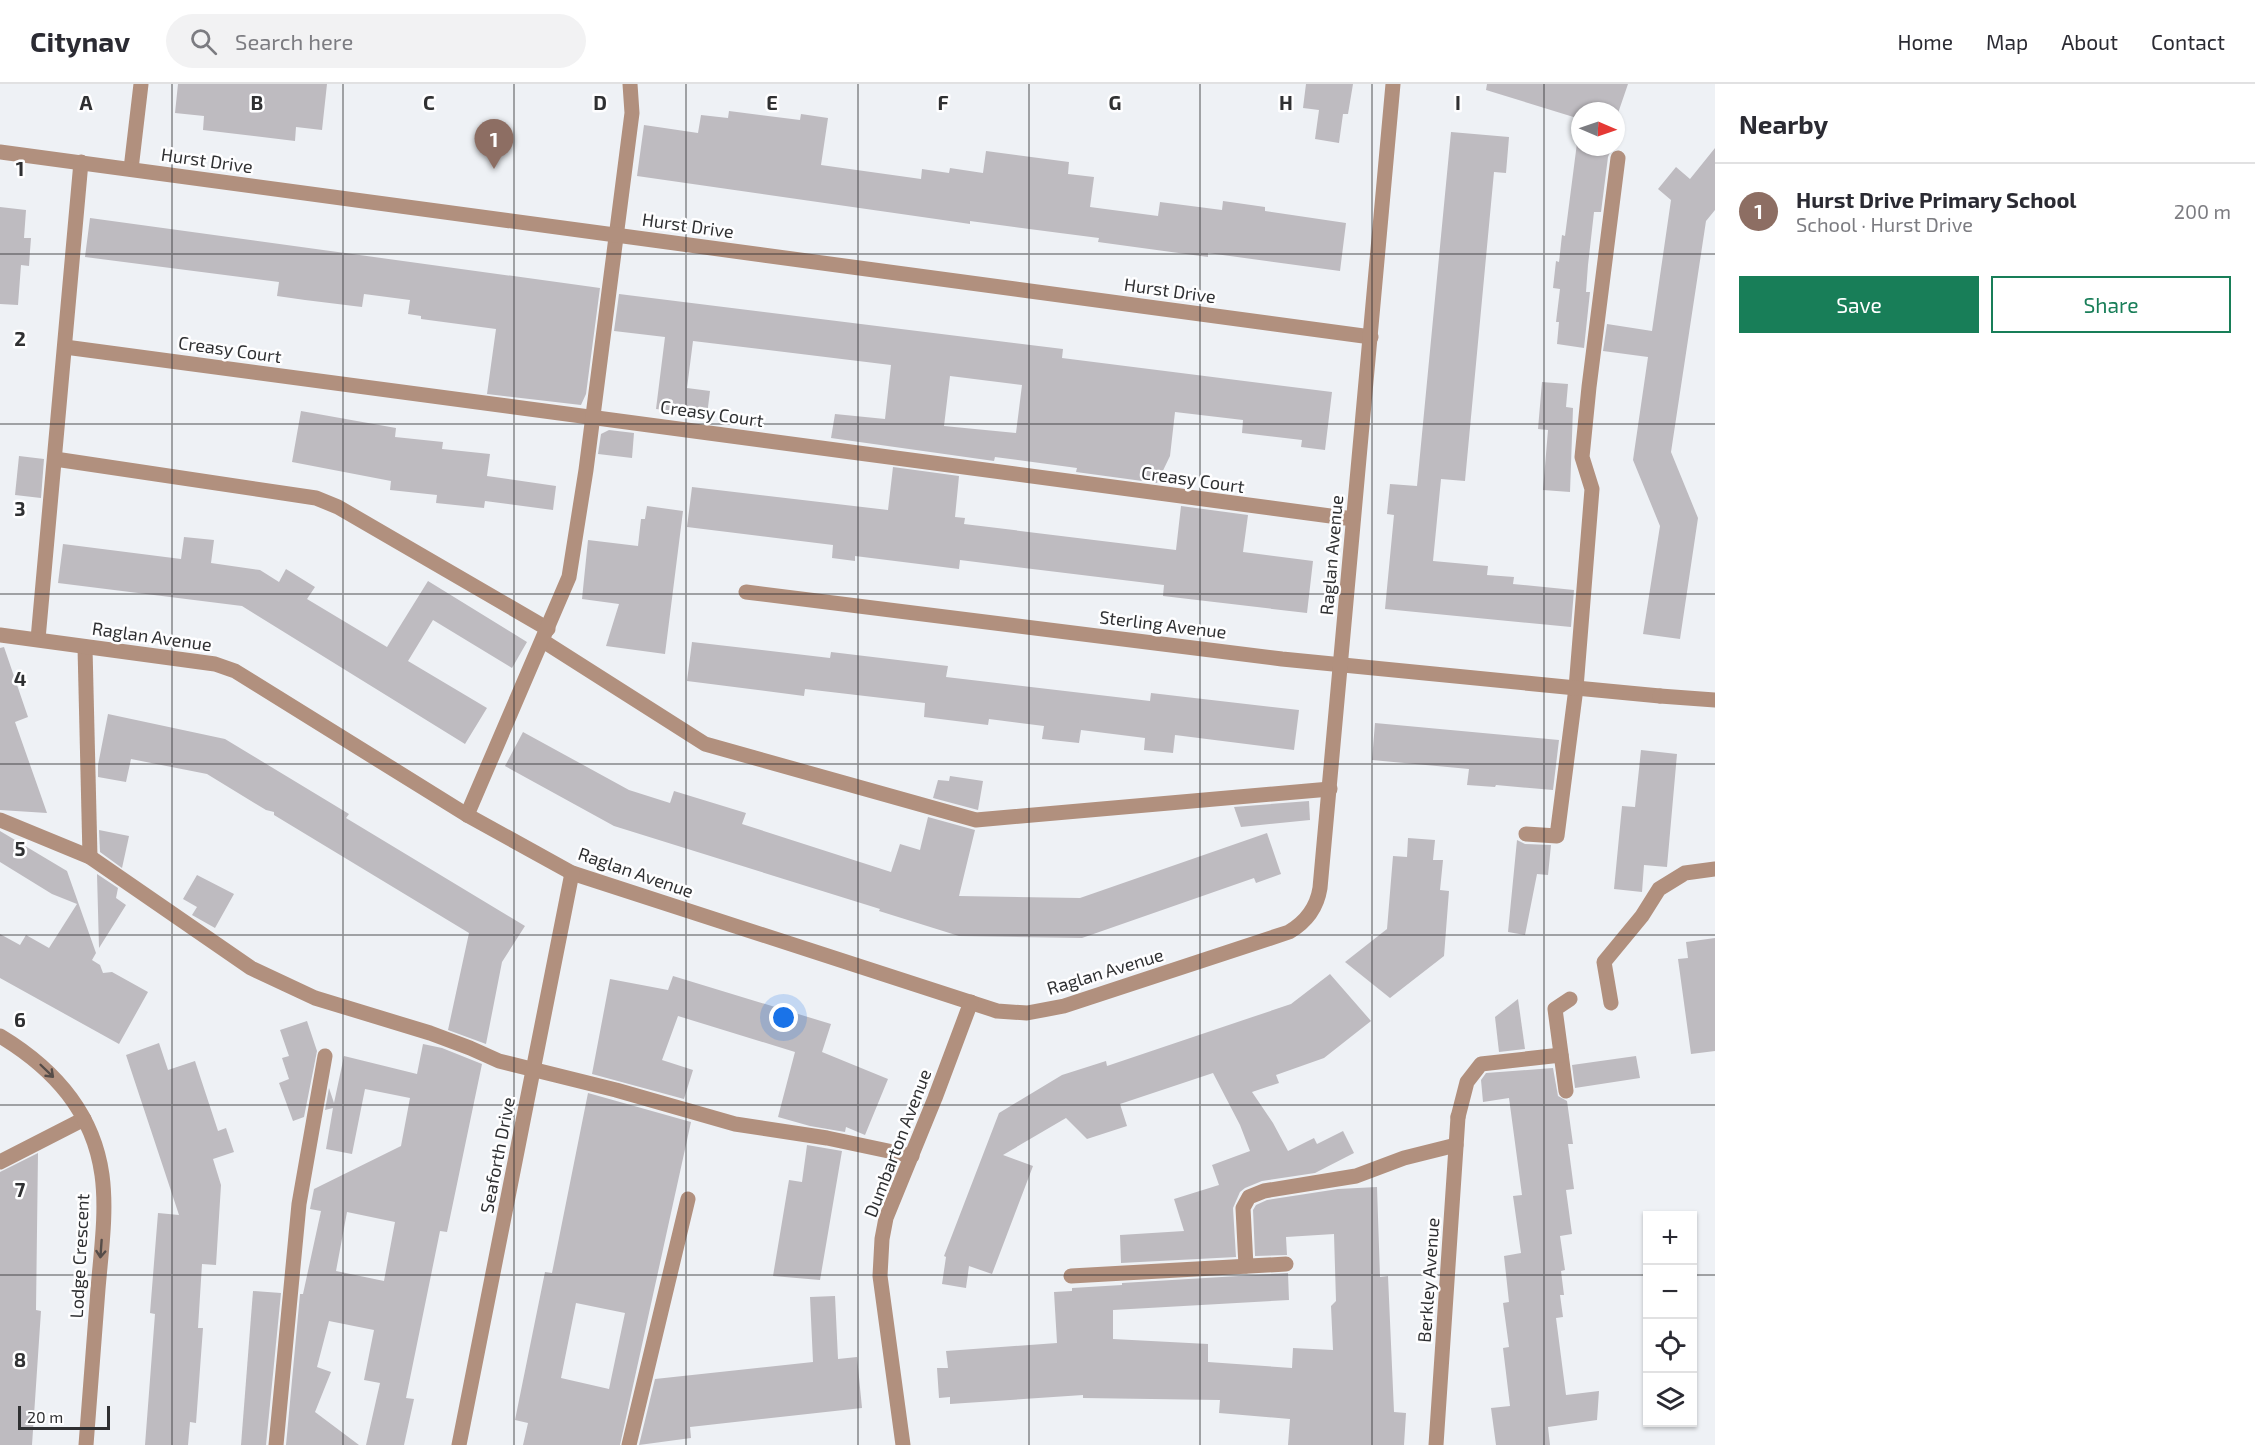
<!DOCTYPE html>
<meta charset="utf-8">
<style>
body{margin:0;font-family:"Exo 2",sans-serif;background:#f2f2f3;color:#2b2b33}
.controls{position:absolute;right:18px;bottom:18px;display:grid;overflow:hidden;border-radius:0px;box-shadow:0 2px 4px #0004}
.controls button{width:54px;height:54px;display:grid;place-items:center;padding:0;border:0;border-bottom:2px solid #e1e1e2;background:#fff;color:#2b2b33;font:30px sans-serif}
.compass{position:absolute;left:1571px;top:18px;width:54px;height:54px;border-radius:50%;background:#fff;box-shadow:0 2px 4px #0004;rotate:92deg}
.scale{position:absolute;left:18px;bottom:15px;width:92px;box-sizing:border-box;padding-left:6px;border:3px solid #2f3032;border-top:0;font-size:16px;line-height:21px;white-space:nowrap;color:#2f3032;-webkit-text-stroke:4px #fefeff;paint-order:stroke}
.you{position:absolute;left:784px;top:934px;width:21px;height:21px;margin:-15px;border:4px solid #fff;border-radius:50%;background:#1a73e8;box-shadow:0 0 0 9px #1a73e833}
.badge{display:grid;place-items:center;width:39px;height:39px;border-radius:50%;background:#187e58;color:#fff;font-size:20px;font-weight:700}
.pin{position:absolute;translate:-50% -50px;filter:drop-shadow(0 2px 3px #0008)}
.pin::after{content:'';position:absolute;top:32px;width:21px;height:18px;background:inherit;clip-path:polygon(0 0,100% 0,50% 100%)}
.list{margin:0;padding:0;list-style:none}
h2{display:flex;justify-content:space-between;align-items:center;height:78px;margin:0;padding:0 24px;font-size:26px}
h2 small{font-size:20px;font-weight:400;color:#7c7c81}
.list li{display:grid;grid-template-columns:39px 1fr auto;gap:18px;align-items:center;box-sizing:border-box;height:96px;padding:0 24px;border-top:2px solid #e1e1e2}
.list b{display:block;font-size:22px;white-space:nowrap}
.list p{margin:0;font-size:20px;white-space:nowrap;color:#7c7c81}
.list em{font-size:20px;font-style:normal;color:#7c7c81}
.actions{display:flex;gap:12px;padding:18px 24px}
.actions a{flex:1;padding:14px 0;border:2px solid #187e58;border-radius:0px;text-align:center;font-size:21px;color:#187e58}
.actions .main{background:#187e58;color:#fff}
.icon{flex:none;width:33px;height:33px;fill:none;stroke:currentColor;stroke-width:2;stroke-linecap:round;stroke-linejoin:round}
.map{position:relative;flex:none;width:1715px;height:1361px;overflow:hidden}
header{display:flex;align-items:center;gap:36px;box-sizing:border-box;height:84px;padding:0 30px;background:#fff;border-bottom:2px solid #e1e1e2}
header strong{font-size:28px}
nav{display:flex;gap:33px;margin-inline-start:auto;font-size:21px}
.search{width:420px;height:54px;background:#f2f2f3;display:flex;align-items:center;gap:15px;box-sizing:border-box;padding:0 21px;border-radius:33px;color:#7c7c81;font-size:22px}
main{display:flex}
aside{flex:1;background:#fff}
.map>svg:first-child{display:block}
</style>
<header>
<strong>Citynav</strong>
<div class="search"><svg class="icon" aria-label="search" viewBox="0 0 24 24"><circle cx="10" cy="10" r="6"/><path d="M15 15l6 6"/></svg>Search here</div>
<nav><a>Home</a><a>Map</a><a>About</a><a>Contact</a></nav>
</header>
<main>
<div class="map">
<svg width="1715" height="1361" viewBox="0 0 1715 1361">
<rect width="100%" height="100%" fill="#eef1f5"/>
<g fill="#bebbc0" fill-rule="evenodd">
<polygon points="178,0 327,0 322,46 296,43 295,57 203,46 204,32 175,29"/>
<polygon points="1306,0 1353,0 1348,30 1343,30 1339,59 1315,55 1319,26 1303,24"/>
<polygon points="1487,0 1628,0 1616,35 1616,27 1580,27 1580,35 1486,6"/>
<polygon points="729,27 800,36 801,30 828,34 821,81 921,95 922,85 949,89 950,84 983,89 986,67 1069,78 1068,90 1094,93 1090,123 1158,132 1160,118 1222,126 1223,117 1265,123 1265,127 1346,139 1340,187 1208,169 1208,173 1098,158 1099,154 1060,149 970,137 970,140 943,136 637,92 644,41 698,49 701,31 728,34"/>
<polygon points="1451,48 1509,53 1506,89 1494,88 1465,397 1441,395 1433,477 1488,482 1487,491 1514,493 1513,500 1574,506 1571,543 1385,525 1394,431 1387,430 1390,400 1417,402"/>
<polygon points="1577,59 1580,59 1580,63 1612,63 1608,73 1601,128 1594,128 1588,181 1586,208 1590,208 1584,264 1557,260 1559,238 1556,238 1560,205 1553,204 1556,177 1559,178 1562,151 1565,152"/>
<polygon points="1715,64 1715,126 1706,137 1671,368 1698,434 1680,555 1643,550 1660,442 1633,376 1648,273 1603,267 1607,240 1652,247 1671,116 1658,105 1676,83 1690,95"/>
<polygon points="0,123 26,126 24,154 31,154 30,167 29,182 21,181 18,221 0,220"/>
<polygon points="90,134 600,204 586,310 581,321 487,310 496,245 421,235 421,232 408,230 410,216 364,210 362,223 305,216 277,212 279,198 85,173"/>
<path d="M 619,210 L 1063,265 L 1062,274 L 1332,308 L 1325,366 L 1301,363 L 1302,356 L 1242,349 L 1243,336 L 1175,328 L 1170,372 L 1157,399 L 1076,388 L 1077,384 L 995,373 L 994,377 L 831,354 L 835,330 L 885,335 L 891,281 L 693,257 L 687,304 L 710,307 L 707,331 L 656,325 L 665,253 L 614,247 ZM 950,292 L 1022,301 L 1016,349 L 944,342 Z"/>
<polygon points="1542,298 1568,300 1566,323 1573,324 1570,408 1543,406 1548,346 1538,345"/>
<polygon points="301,327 396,344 395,353 443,358 442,365 490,370 487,392 556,402 553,426 485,417 484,424 436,419 437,411 390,406 391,397 292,378"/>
<polygon points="609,346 634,349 632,374 598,370 601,350"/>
<polygon points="19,372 44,375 41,414 15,411"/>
<polygon points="893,383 959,392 955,433 965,434 964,440 1176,466 1181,422 1248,431 1243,468 1313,477 1307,529 1163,512 1164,501 1008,482 960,476 959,485 855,472 855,477 832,474 833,461 687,443 692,403 888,426"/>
<polygon points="647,422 683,427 665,570 606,562 619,520 582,515 588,456 638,462 641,435 645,435"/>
<polygon points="184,453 214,456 211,479 260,486 279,498 286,485 315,503 307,515 387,563 428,497 527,558 512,584 433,536 408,577 487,624 465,660 242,522 58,499 63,460 181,475"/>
<polygon points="692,558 830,574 831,568 948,582 946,593 1150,617 1151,609 1299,626 1294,666 1175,651 1173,669 1144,666 1145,654 1081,646 1079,659 1042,655 1044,642 989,635 988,641 924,633 925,619 805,605 804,612 687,597"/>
<polygon points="4,563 28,633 15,638 47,729 0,726 0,564"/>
<polygon points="108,630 225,655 349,730 346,734 525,842 502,878 486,960 448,946 469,849 274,731 274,728 266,726 207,690 131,675 126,698 98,693 98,681"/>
<polygon points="1375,639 1559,656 1553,706 1496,701 1495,703 1467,701 1469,685 1372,676"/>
<polygon points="523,648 629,706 670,719 674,707 746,729 742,740 891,788 900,760 920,766 928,733 975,746 959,812 1080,814 1267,749 1281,790 1256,799 1254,794 1082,854 959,852 879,827 880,825 614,742 505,682"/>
<polygon points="1641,666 1677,670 1667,783 1644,781 1642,808 1614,805 1622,722 1635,723"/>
<polygon points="950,692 983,697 978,726 933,714 938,696 949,697"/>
<polygon points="1309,717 1310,736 1241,743 1234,723"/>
<polygon points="99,746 129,752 122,784 100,768"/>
<polygon points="0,747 67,787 96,869 92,876 100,881 103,889 112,888 148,908 119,960 0,894 0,850 20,861 26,851 49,864 77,820 52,810 0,778"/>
<polygon points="1408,754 1435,756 1433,776 1443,776 1440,806 1449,807 1444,872 1390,914 1345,878 1387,845 1393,772 1407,773"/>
<polygon points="1517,756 1525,760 1551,761 1548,791 1537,790 1525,851 1508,848"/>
<polygon points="97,790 118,804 116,814 126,821 99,864"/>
<polygon points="197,791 234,810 215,844 192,831 197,823 183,815"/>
<polygon points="1715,854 1715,967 1691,970 1678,875 1688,874 1686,858"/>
<polygon points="1330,890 1371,937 1324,974 1276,991 1279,999 1252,1008 1273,1039 1288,1067 1314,1054 1317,1060 1343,1047 1354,1069 1315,1089 1262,1097 1245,1104 1240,1108 1233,1124 1236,1173 1121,1179 1120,1151 1184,1147 1174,1115 1219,1101 1212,1081 1250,1067 1240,1041 1213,989 1120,1020 1127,1042 1087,1055 1066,1034 1003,1071 1033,1082 992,1190 969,1182 966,1204 942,1200 946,1173 944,1172 999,1029 1062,991 1106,977 1107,982 1291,920"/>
<polygon points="673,892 831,940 822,968 888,995 865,1051 846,1043 845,1048 810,1042 778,1033 795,968 678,932 662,976 693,986 684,1015 592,990 610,895 668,906"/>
<polygon points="1518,915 1525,965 1499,968 1495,933"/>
<polygon points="307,937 317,967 304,1033 293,1037 279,999 289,995 282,974 289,972 280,946"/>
<polygon points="159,959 168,986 195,977 218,1047 226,1044 234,1068 213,1075 221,1101 216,1181 202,1180 198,1244 203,1244 196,1339 190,1338 188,1361 145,1361 155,1230 150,1229 158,1129 179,1131 126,971"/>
<path d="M 423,960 L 442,964 L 482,980 L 447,1148 L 440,1147 L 406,1314 L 414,1315 L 404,1361 L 366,1361 L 380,1299 L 364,1296 L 374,1246 L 329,1237 L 317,1283 L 331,1288 L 315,1328 L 359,1361 L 286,1361 L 300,1210 L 303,1210 L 321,1127 L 310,1125 L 314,1105 L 401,1062 L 410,1014 L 365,1005 L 352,1070 L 326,1065 L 333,1024 L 325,1026 L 329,1004 L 334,1019 L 344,972 L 417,990 ZM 347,1128 L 395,1138 L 384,1197 L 336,1187 Z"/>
<polygon points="1636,972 1640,994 1575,1004 1572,981"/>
<polygon points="1553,984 1558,1012 1567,1017 1573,1060 1568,1060 1574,1105 1566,1106 1572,1150 1560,1152 1565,1186 1561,1187 1564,1211 1560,1211 1563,1233 1556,1234 1566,1311 1599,1307 1597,1336 1548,1343 1550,1361 1496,1361 1491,1324 1510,1322 1503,1264 1509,1263 1503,1219 1509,1218 1504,1172 1521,1169 1513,1112 1522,1111 1509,1014 1483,1018 1481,996 1486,989"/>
<path d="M 588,1009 L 691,1038 L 620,1361 L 523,1361 L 528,1339 L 515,1336 L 545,1188 L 552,1189 ZM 576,1219 L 625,1229 L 609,1305 L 561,1294 Z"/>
<polygon points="807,1061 842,1067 820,1196 773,1192 789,1096 802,1098"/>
<polygon points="38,1069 36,1226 41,1227 32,1361 0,1361 0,1088"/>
<polygon points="1377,1103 1380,1193 1388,1192 1394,1328 1406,1329 1404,1361 1288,1361 1290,1335 1219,1329 1220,1316 1083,1314 1083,1311 950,1320 950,1313 939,1314 937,1284 948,1284 946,1267 1057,1259 1054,1208 1072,1207 1072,1204 1122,1201 1122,1199 1288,1189 1289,1216 1113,1226 1113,1255 1208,1260 1208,1278 1292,1284 1293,1264 1333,1266 1331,1222 1336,1217 1334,1150 1286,1153 1287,1171 1255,1172 1253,1126 1256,1121 1267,1116 1338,1105"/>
<polygon points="253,1207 281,1209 266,1361 241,1361"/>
<polygon points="835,1212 838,1275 857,1273 862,1324 690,1343 691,1354 639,1361 655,1295 813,1278 810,1213"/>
</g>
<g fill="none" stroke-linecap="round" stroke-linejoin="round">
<g stroke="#b1907e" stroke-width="15">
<polyline points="131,85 141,0"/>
<polyline points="65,263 1353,435"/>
<polyline points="55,375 316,414 338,423 548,545"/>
<polyline points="38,555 81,78"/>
<polyline points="543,557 705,660 976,736 1330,705"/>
<polyline points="85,563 90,773"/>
<polyline points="1576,604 1660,612"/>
<polyline points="467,731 569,493 586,386 632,29 630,0"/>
<polyline points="0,736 90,773 251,884 315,914 430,949 470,964 499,977 616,1006 735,1040 827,1054 912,1072"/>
<polyline points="1526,750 1557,752 1576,604 1592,405 1582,373 1589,303 1618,74"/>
<polyline points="1611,919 1604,878 1642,832 1659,805 1685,789 1715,785"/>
<polyline points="1566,1007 1555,925 1570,915"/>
<polyline points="1458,1033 1467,998 1481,980 1561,971"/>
<polyline points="0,1078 84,1035"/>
<polyline points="1246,1182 1243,1124 1249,1113 1264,1107 1356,1092 1404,1074 1456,1061"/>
<polyline points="1071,1192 1286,1180"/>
<polyline points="276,1361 299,1120 325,972"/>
<polyline points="629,1361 688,1115"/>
</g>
<g stroke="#b1907e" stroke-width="15">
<polyline points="0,68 1371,253"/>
<polyline points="746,508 1282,575 1576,604"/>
<path d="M 0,551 L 215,580 L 235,587 L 467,731 L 572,789 L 997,927 L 1027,929 L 1064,922 L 1289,848 C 1306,838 1317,823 1320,804 L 1393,0"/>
<polyline points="1660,612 1715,616"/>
<path d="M 0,952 C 53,984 93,1027 102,1091 C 107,1128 101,1168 98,1205 C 94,1257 90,1309 86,1361"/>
<polyline points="459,1361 572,789"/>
<polyline points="903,1361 880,1192 882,1155 886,1134 935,1014 971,918"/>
<polyline points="1436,1361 1458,1033"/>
</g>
</g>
<defs><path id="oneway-shaft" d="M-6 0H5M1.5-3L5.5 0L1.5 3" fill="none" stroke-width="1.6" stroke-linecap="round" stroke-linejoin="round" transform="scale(1.5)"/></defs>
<g stroke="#564d49">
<use href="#oneway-shaft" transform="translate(47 987) rotate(44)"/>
<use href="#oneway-shaft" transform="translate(101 1165) rotate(94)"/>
</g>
<path fill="none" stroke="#2f3032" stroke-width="1.5" stroke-opacity="0.55" d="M 172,0 L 172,1361M 343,0 L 343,1361M 514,0 L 514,1361M 686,0 L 686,1361M 858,0 L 858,1361M 1029,0 L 1029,1361M 1200,0 L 1200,1361M 1372,0 L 1372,1361M 1544,0 L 1544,1361M 0,170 L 1715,170M 0,340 L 1715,340M 0,510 L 1715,510M 0,680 L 1715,680M 0,851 L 1715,851M 0,1021 L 1715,1021M 0,1191 L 1648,1191M 1692,1191 L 1715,1191"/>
<g text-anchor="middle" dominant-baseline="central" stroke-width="5" stroke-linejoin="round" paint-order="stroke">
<g font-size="18" fill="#2f3032" stroke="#fefeff">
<text transform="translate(207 76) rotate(8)">Hurst Drive</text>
<text transform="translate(688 141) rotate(8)">Hurst Drive</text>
<text transform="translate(1170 206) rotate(8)">Hurst Drive</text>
<text transform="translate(230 265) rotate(8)">Creasy Court</text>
<text transform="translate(712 329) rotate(8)">Creasy Court</text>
<text transform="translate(1193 395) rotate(8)">Creasy Court</text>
<text transform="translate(1331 471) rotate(-85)">Raglan Avenue</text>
<text transform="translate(1163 540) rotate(7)">Sterling Avenue</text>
<text transform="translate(152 552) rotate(8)">Raglan Avenue</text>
<text transform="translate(636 788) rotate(19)">Raglan Avenue</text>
<text transform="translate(1105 887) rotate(-17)">Raglan Avenue</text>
<text transform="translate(897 1059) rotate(-69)">Dumbarton Avenue</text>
<text transform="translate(497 1071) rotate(-79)">Seaforth Drive</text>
<text transform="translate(79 1172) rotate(-87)">Lodge Crescent</text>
<text transform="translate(1428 1196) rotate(-86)">Berkley Avenue</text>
</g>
</g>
<g font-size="20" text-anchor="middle" font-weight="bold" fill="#2f3032" stroke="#fefeff" stroke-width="5" stroke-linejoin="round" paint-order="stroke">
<text x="86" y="26">A</text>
<text x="257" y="26">B</text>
<text x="429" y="26">C</text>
<text x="600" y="26">D</text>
<text x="772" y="26">E</text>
<text x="943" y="26">F</text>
<text x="1115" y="26">G</text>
<text x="1286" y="26">H</text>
<text x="1458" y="26">I</text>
<text x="20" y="92">1</text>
<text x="20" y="262">2</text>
<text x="20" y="432">3</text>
<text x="20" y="602">4</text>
<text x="20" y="772">5</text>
<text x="20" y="943">6</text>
<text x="20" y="1113">7</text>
<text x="20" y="1283">8</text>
</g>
</svg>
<div class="controls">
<button>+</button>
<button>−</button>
<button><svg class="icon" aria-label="locate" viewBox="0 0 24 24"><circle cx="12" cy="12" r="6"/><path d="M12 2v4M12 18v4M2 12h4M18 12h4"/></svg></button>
<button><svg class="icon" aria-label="layers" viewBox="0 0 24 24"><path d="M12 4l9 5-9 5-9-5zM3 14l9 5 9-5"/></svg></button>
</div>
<svg class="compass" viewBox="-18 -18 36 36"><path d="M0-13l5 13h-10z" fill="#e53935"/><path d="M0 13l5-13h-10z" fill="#7c7c81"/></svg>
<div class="scale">20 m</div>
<div class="you"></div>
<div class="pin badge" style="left:494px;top:85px;background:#8d6e63">1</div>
</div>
<aside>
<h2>Nearby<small></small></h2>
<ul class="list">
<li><span class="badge" style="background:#8d6e63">1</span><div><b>Hurst Drive Primary School</b><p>School · Hurst Drive</p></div><em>200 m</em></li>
</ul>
<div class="actions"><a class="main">Save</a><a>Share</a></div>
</aside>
</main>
